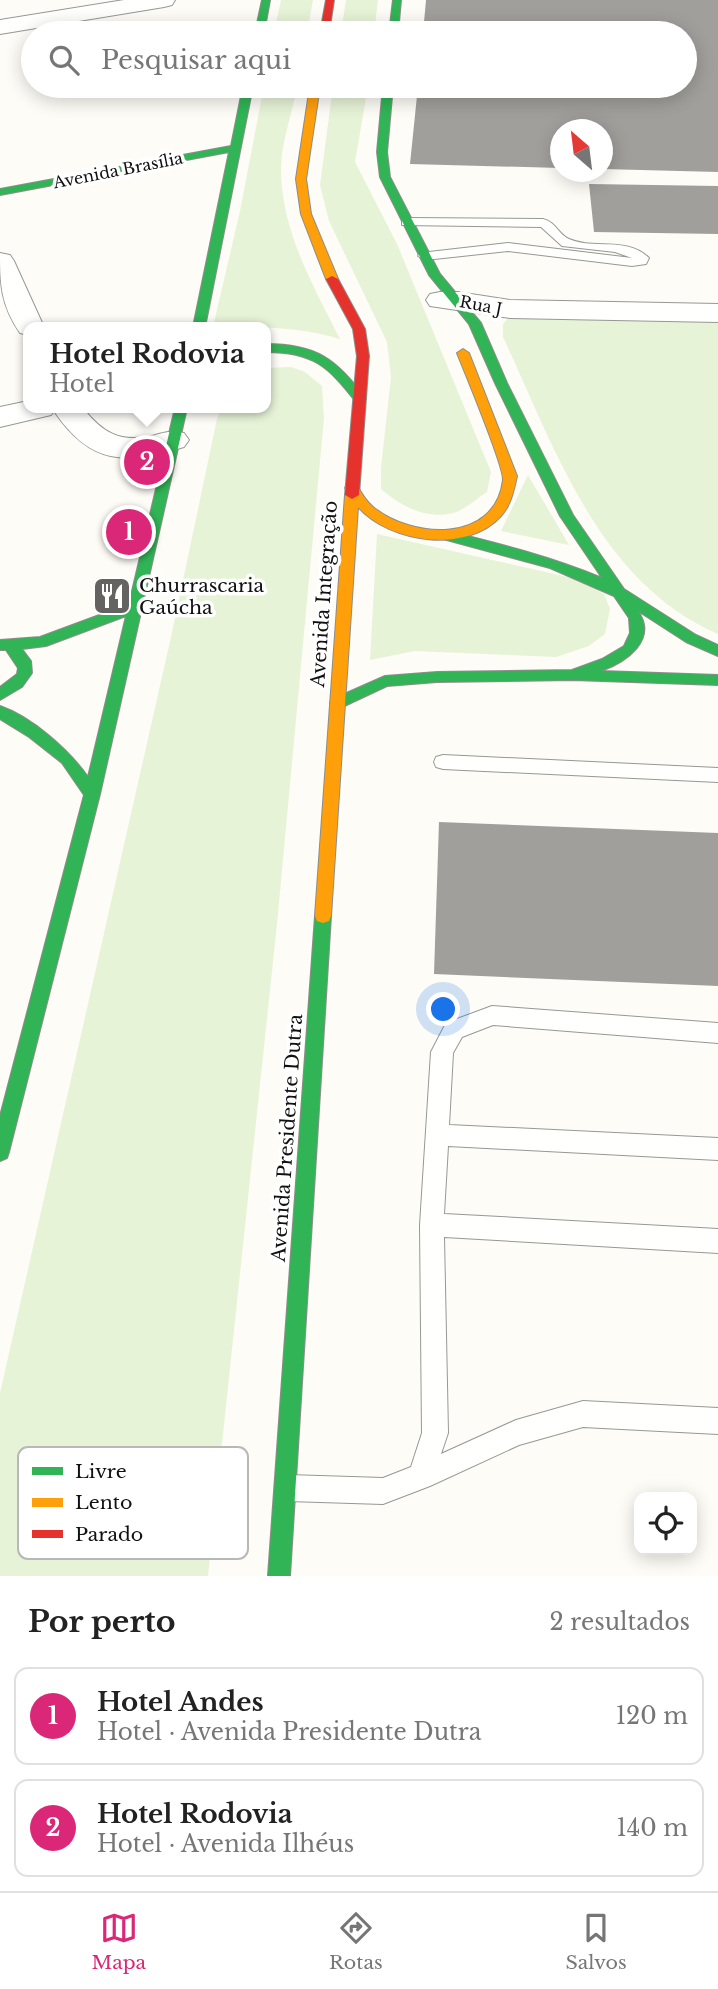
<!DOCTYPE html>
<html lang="pt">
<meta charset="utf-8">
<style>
body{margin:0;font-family:"Libre Baskerville",serif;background:#f2f2f2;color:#222}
.controls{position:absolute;right:21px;bottom:21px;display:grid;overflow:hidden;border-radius:14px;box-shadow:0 4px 18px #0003}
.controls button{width:63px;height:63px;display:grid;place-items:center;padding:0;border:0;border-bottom:2px solid #e0e0e0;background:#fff;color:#222;font:35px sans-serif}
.compass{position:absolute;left:550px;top:119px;width:63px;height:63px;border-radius:50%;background:#fff;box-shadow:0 4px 18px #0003;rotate:332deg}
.you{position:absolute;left:444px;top:1010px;width:24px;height:24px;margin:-18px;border:5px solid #fff;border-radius:50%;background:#1a73e8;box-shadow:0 0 0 10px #1a73e833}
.badge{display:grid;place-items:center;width:46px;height:46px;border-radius:50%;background:#db2777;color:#fff;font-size:23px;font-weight:700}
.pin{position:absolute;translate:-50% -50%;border:4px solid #fff;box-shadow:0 2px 7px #0006}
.popup{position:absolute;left:23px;top:322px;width:248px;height:91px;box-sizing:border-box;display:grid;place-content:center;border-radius:14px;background:#fff;filter:drop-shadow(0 2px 5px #0005);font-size:23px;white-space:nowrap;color:#767676}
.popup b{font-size:26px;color:#222}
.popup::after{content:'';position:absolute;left:50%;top:100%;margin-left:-14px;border:14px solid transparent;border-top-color:#fff}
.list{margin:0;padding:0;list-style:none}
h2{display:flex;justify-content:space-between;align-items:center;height:91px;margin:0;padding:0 28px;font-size:30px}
h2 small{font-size:23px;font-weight:400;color:#767676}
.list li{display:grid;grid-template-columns:46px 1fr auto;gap:21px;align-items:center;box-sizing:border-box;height:98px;margin:0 14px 14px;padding:0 14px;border:2px solid #e0e0e0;border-radius:14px}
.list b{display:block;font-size:26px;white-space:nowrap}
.list p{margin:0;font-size:23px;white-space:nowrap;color:#767676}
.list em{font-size:23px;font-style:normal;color:#767676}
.icon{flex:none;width:38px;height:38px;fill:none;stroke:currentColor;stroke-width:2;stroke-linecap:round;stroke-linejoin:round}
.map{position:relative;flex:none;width:718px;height:1576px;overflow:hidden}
.search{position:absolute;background:#fff;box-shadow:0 4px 18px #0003;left:21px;right:21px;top:21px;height:77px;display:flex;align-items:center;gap:18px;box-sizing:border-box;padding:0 24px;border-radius:38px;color:#767676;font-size:26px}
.sheet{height:315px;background:#fff}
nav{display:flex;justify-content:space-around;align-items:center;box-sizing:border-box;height:98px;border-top:2px solid #e0e0e0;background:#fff;font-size:19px;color:#767676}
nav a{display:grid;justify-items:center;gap:4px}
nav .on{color:#db2777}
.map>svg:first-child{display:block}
</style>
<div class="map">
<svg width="718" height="1576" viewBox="0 0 718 1576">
<rect width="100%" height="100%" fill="#fdfcf7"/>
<g fill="#e7f3d7">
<polygon points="281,0 313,0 307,33 274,33"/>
<polygon points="346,0 378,0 374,33 341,33"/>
<path d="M 264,86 L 297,86 C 293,111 282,140 281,166 C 280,229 313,285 340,339 C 297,326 257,327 213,327 L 240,211 Z"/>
<path d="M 333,86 L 368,86 L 355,162 L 397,244 L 491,472 L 487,492 C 477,498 465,510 453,513 C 426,520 401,506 381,489 L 381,468 L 391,377 L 387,342 L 329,221 L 320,185 Z"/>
<path d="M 521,316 L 718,322 L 718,634 C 598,582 554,446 503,337 L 503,324 L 508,318 Z"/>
<polygon points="291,367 305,372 322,386 324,418 277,924 208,1576 0,1576 0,1393 171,637 217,419 221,408 266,408 266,368"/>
<polygon points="528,475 569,545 501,531"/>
<polygon points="377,534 581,580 604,594 610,609 605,634 589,646 556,657 415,651 370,660"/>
</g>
<g fill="#a19f9c">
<polygon points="426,0 718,0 718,172 602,169 602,130 560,130 560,168 410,164 418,86 685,86 685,33 423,33"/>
<polygon points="589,184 718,186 718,234 594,232"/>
<polygon points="439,822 718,833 718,986 434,974"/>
</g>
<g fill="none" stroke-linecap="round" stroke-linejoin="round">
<defs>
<g id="lane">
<path d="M 407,218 L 543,219 C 556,222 558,234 569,239 C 594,250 627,236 649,258 L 646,264 L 632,266 L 508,251 L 425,260 L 418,256 L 420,253 L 508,243 L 632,258 L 615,252 L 562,246 L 541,227 L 402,225 L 402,219 Z"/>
<polygon points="443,755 718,768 718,782 443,769 436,767 434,762 436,757"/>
<polygon points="492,1006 718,1023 718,1043 493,1025 462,1037 453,1053 449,1125 718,1138 718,1160 448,1146 444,1214 718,1229 718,1253 444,1237 448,1433 441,1454 516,1420 583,1401 718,1408 718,1434 583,1427 519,1445 430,1486 383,1504 288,1501 279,1497 275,1488 279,1479 288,1475 383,1478 411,1467 422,1433 420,1225 431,1052 446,1023"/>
</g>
<g id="street">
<polygon points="124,0 175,0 172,5 164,7 0,34 0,20"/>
<path d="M 0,253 L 10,255 L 14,261 L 44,327 L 28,327 L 28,335 L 20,333 C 1,305 0,285 0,253 Z"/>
<polygon points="440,292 458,292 510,300 718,304 718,322 510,318 430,306 426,300 430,294"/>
<path d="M 28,401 L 28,408 L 83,408 C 102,432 119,443 151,436 C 163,433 171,430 184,433 L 189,440 L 184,447 C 125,464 91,466 54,411 L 51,415 L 0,427 L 0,407 Z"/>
</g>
<g id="fast">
<polygon points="262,0 270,0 264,33 255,33"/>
<polygon points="393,0 401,0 398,33 389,33"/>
<polygon points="243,86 253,86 205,327 193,327 229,152 0,195 0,189 231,146"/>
<path d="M 383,86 L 393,86 L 387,152 L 390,177 L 440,274 L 481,323 L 507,383 L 573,515 L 624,589 L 696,635 L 718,645 L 718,656 L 686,642 L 638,611 C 658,640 626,662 601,671 L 718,675 L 718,685 L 573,680 L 437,682 L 387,686 L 338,709 L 330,703 L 333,699 L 385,676 L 437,672 L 572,670 L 602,659 L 624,646 L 630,633 L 629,618 L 614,596 L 550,568 L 443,539 L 441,536 L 448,531 C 500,544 552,557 602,578 L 560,516 L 495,383 L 469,324 L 429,275 L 380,177 L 377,152 Z"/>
<path d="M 266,344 C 316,344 337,359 366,399 L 360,403 L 356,402 C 328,366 313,352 266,352 Z"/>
<path d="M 175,408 L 187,408 L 100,794 L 9,1152 L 7,1158 L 0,1161 L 0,1116 L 84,795 L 62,763 L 29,737 L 0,719 L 0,706 C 32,717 69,750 88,777 L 126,616 L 46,646 L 22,649 L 31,661 L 32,673 L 22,687 L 0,700 L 0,687 L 17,674 L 18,668 L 6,650 L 0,650 L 0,640 L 40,637 L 129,604 Z"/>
<polygon points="323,909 329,911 331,916 290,1576 268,1576 315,916 317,911"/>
</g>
<g id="slow">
<polygon points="310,86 320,86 306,179 311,214 338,279 332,282 326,279 301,214 296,179"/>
<path d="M 463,349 L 469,353 L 517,476 C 514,490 511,505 501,516 C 467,554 390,543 358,507 L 331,916 L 329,921 L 323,923 L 317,921 L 315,916 L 345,495 L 348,492 L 345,488 L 347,485 L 357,485 C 361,493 366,501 373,507 C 412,539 495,544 503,480 C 504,466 465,373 457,353 Z"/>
</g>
<g id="jam">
<polygon points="326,0 334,0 329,33 320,33"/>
<polygon points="332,276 338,279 365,329 369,356 359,495 352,499 345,495 357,356 353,329 326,279"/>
</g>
</defs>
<use href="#lane" stroke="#979795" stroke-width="2"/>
<use href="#street" stroke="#979795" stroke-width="2"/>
<use href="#fast" stroke="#8e8d8b" stroke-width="2"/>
<use href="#slow" stroke="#8e8d8b" stroke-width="2"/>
<use href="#jam" stroke="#8e8d8b" stroke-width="2"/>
<use href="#lane" fill="#fffffe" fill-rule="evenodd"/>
<use href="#street" fill="#fffffe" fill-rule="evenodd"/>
<use href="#fast" fill="#30b455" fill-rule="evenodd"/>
<use href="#slow" fill="#ff9f0a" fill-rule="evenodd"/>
<use href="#jam" fill="#e5322d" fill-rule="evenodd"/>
</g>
<defs>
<symbol id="restaurant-square" viewBox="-11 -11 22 22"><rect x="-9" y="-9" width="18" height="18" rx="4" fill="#646362" stroke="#fff"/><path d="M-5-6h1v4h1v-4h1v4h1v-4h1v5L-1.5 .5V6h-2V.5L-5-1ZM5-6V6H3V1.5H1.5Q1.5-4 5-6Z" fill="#fff"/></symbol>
</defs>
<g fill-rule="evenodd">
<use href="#restaurant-square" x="90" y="574" width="44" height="44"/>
</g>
<g text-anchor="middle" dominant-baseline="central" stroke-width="7" stroke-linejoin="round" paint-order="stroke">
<g font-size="16" fill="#111" stroke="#fff">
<text transform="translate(118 170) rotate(-11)">Avenida Brasília</text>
<text transform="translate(481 305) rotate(11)">Rua J</text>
</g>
<g font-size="19" fill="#111" stroke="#fff" text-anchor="start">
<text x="139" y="585">Churrascaria<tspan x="139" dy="22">Gaúcha</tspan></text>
</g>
<g font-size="19" fill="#111" stroke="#fff">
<text transform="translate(324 594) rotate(-86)">Avenida Integração</text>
<text transform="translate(287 1138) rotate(-86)">Avenida Presidente Dutra</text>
</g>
</g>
<rect x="18" y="1447" width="230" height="112" rx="10" fill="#fff" stroke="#b8b8b8" stroke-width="2"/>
<rect x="32" y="1467" width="31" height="8" fill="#30b455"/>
<rect x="32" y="1498" width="31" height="9" fill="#ff9f0a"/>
<rect x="32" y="1530" width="31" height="8" fill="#e5322d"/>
<g font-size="19" fill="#111">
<text x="75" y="1478">Livre</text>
<text x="75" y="1509">Lento</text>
<text x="75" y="1541">Parado</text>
</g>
</svg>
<div class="controls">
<button><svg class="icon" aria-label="locate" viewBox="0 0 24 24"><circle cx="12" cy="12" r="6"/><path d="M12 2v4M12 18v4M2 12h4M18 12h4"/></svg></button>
</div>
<svg class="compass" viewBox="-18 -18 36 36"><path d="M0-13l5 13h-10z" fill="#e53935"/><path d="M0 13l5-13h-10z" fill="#767676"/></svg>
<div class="you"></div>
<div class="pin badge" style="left:129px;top:532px">1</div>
<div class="pin badge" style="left:147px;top:462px">2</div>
<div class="popup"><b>Hotel Rodovia</b>Hotel</div>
<div class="search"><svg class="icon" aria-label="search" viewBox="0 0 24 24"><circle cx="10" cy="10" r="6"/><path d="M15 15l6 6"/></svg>Pesquisar aqui</div>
</div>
<section class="sheet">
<h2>Por perto<small>2 resultados</small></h2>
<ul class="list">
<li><span class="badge">1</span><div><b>Hotel Andes</b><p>Hotel · Avenida Presidente Dutra</p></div><em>120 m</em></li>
<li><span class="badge">2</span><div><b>Hotel Rodovia</b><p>Hotel · Avenida Ilhéus</p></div><em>140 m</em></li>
</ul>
</section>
<nav>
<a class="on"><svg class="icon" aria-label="map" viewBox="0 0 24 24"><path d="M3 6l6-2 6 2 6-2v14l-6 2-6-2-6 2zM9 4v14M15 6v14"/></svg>Mapa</a>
<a><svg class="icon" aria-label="directions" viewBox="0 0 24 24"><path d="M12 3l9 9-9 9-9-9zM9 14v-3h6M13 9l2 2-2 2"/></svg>Rotas</a>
<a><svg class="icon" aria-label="saved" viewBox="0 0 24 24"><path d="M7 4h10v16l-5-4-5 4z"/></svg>Salvos</a>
</nav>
